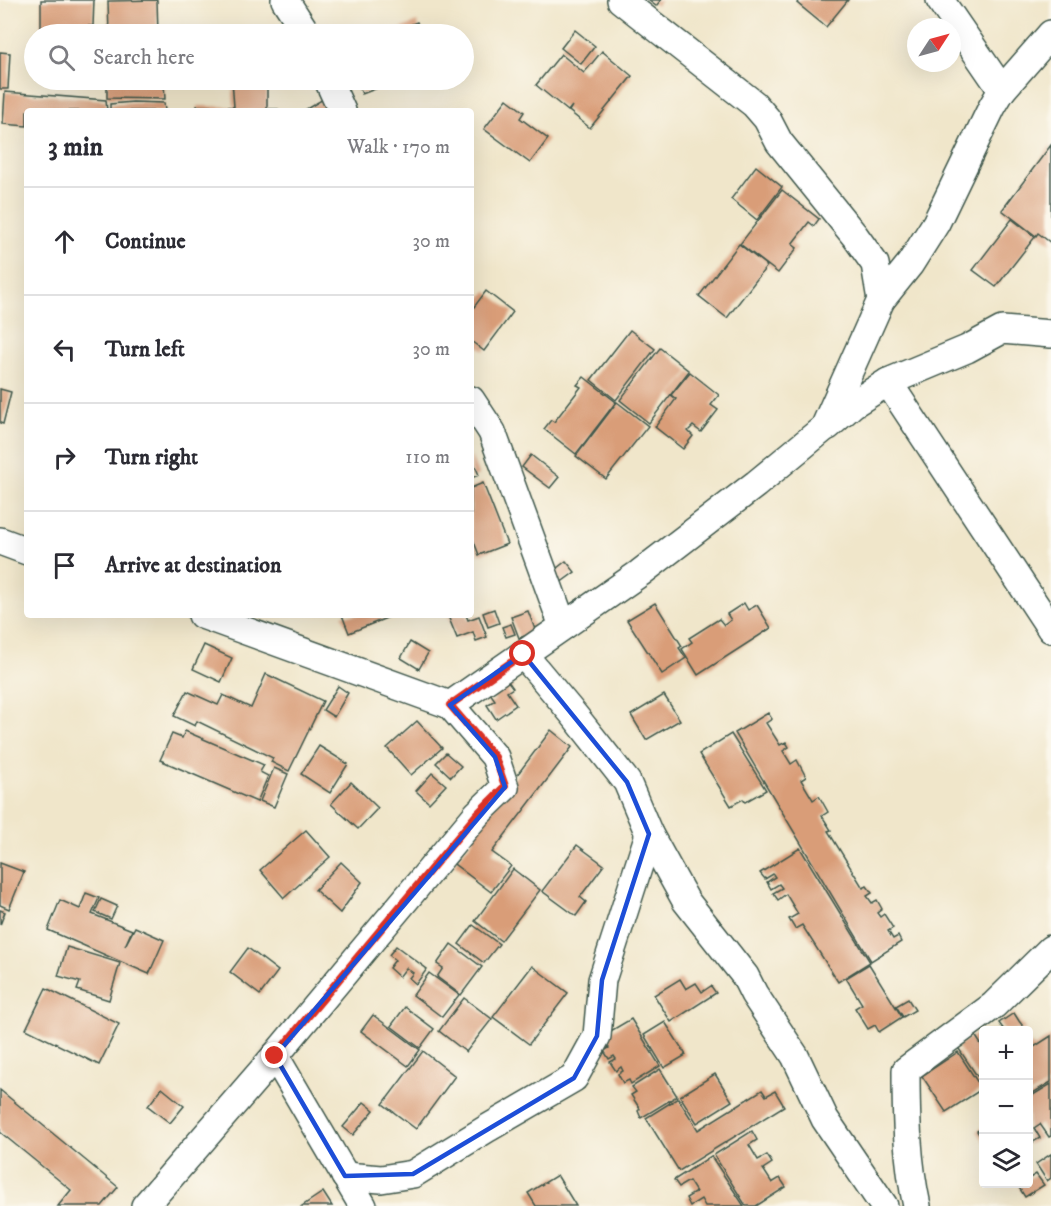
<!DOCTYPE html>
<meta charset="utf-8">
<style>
body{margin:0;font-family:"IM FELL DW Pica",serif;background:#f2f2f3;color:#2b2b33}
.controls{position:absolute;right:18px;bottom:18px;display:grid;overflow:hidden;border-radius:6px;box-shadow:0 6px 24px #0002}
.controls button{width:54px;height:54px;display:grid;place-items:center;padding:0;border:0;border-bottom:2px solid #e1e1e2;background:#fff;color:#2b2b33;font:30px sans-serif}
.compass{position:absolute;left:907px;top:18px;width:54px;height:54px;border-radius:50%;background:#fff;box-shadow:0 6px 24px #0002;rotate:54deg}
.stop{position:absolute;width:18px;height:18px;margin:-14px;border:4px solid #d93025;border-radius:50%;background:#fff}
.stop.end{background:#d93025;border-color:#fff;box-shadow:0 2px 6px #0008}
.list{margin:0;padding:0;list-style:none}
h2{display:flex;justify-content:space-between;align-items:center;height:78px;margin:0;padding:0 24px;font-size:26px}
h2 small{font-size:20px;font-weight:400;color:#7c7c81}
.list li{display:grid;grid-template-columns:39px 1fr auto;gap:18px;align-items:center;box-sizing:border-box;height:108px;padding:0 24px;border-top:2px solid #e1e1e2}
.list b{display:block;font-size:22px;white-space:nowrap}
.list em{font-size:20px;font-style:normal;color:#7c7c81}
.icon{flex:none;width:33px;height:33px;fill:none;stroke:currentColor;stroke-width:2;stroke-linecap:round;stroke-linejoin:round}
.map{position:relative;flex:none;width:1051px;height:1206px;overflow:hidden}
.search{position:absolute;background:#fff;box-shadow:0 6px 24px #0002;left:24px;top:24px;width:450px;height:66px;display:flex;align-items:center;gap:15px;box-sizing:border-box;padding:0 21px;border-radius:33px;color:#7c7c81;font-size:22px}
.panel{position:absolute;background:#fff;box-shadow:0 6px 24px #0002;left:24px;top:108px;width:450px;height:510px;border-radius:6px}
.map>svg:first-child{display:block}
</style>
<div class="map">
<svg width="1051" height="1206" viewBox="0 0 1051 1206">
<rect width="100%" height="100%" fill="#fbf7ec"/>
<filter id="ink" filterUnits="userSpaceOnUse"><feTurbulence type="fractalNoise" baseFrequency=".0167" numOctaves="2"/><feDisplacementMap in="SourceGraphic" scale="12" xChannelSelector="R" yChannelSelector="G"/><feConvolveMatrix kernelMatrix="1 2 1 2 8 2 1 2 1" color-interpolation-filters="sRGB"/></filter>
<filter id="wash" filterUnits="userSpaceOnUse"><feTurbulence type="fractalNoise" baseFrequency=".008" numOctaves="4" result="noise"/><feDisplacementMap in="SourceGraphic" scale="24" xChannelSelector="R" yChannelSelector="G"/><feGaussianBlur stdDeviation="1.35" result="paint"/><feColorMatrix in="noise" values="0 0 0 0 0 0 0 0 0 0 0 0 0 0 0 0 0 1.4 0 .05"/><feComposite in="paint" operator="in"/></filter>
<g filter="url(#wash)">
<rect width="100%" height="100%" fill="#f0e6ca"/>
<g id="blocks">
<g fill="#d99d78">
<polygon points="41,0 94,0 93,26 77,26 77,32 41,32"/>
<polygon points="157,0 158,34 109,34 108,1"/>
<polygon points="648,0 661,0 656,6"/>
<polygon points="799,0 848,0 826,27 797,3"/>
<polygon points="417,22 422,34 388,34"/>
<polygon points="575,30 595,46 581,64 561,48"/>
<rect x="226" y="31" width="32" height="3"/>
<polygon points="602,51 632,76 590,128 569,111 572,106 568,111 536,85 561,54 584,73"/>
<polygon points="0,52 10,53 8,89 0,89"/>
<polygon points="107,80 137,80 137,84 164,85 165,99 107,98"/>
<polygon points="232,80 267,80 267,109 278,109 278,111 197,111 197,106 234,107"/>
<polygon points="356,80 392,80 393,82 362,94"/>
<polygon points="401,80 416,80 403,85"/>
<polygon points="5,92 106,100 107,111 27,111 27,126 3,124"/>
<polygon points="330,95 337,111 303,111"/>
<polygon points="507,99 524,112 520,118 548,139 530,163 484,129"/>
<polygon points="133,102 164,103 165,111 110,111 110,104"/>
<polygon points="1051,145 1051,243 1038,233 1036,236 1002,210"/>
<polygon points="756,166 782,187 757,220 731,199"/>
<polygon points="782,190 819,219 814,226 809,222 792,244 797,248 778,273 740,244"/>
<polygon points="1012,219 1035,237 996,287 973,270"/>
<polygon points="739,244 767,266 727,318 699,296"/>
<polygon points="486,291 513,312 484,351 471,341 471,311"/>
<polygon points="630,330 655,349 616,400 591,380"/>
<polygon points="660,348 689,371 649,423 620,400"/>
<polygon points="690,372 719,395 711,405 718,410 701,432 693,426 688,431 693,436 683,449 655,427 676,399 671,395"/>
<polygon points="584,377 616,402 576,454 544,429 551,420 554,422 581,387 577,385"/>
<polygon points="0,389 11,392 3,424 0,423"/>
<polygon points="617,402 648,426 606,479 576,456"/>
<polygon points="531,455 559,477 550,488 522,467"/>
<polygon points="471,456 479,475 471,478"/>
<polygon points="483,483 507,544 479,555 471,534 471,488"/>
<polygon points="566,561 575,572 560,583 552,572"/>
<polygon points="655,603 682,646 679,648 686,658 662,674 627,620"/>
<polygon points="744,603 748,610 757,605 771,628 698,675 682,649 692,642 689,638 719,619 724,625 731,620 727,614"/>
<polygon points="494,609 499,623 488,627 483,613"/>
<polygon points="528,611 536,632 519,638 511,617"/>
<polygon points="342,615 394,615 349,633"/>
<polygon points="452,615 466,615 468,620 479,616 487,637 476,641 473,632 457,638 448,616"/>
<polygon points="511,624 515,634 506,637 502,627"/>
<polygon points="410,642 428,653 419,669 401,658"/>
<polygon points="204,645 232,658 221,682 193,669"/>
<polygon points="266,674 323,701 289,771 271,762 273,758 197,721 195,726 174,716 187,691 218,705 223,695 251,708"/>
<polygon points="505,677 513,688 507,692 516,705 496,719 487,705 495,700 487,689"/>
<polygon points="338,686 348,693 334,717 323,710"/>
<polygon points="664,695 680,720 646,740 631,715"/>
<polygon points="768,713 772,719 766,723 780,745 786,742 789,747 783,751 791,764 797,760 806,777 801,780 813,800 819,796 828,812 822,816 831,830 828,831 863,888 867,886 872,893 867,896 872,903 877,900 882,909 877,913 880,917 884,914 893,928 888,931 893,939 898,936 901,942 871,961 735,733"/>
<polygon points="417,721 442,748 411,775 387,748"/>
<polygon points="551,730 572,747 492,852 511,866 491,892 454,864 474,838 471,836"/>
<polygon points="185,731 264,765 260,772 268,776 257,802 160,760 172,734 182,738"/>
<polygon points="731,734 766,790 745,802 743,799 731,806 699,754"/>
<polygon points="319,746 348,764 330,793 301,774"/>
<polygon points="446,753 461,766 451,777 436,763"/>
<polygon points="274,768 288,774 274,807 260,801"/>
<polygon points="432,773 446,785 429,803 416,791"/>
<polygon points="351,782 378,808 358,829 331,804"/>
<polygon points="306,830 330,857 284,898 260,870"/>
<polygon points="577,845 604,865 580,897 586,902 576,916 542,891"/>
<polygon points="800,848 870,962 838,982 802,925 795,929 789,919 798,914 786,894 778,900 773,893 782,888 779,884 771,889 767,882 775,877 773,874 765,879 760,873"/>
<polygon points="341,862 362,882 340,913 315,890"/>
<polygon points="0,863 24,872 9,909 0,905"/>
<polygon points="513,869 540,890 501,941 475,921"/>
<polygon points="86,893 99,898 92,914 132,930 125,946 135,927 164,940 149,974 48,930 60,900 80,909"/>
<polygon points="101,899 117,906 111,919 95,912"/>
<polygon points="0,910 5,912 0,925"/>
<polygon points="473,925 499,944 484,963 459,944"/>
<polygon points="451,944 482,967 461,995 437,977 443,968 437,964"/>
<polygon points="396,946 427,969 416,984 409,978 413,973 406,968 399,977 389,968 395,960 389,955"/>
<polygon points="67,947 120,963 109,1000 77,990 80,982 58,976"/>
<polygon points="248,948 278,971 260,995 230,972"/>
<polygon points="869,964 902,1017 879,1032 875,1025 868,1029 855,1008 862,1004 846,978"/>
<polygon points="532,966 568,993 529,1044 493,1017"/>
<polygon points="429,973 459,995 442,1017 413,995"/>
<polygon points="680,979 686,989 696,983 702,992 711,986 716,993 671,1022 654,995"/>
<polygon points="46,988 119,1024 99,1065 26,1029"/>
<polygon points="464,998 492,1019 466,1052 439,1031"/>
<polygon points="908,999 915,1010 903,1017 896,1006"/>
<polygon points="405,1007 434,1029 420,1048 391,1026"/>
<polygon points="1014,1013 1019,1021 1026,1030 1004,1030 999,1023"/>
<polygon points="373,1015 420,1050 408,1066 361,1031"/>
<polygon points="631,1019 660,1066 631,1084 629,1080 623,1083 618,1074 623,1071 621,1067 616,1071 610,1062 616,1059 614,1056 609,1059 604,1051 609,1048 607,1045 597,1039"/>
<polygon points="665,1022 686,1055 664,1068 644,1035"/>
<polygon points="975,1035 982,1046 984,1045 984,1072 977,1076 957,1046"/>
<polygon points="1051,1036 1051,1082 1028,1096 1028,1056 1030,1055 1028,1046 1032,1044 1034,1047"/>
<polygon points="423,1051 455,1076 416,1129 383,1104"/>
<polygon points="958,1052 982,1089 946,1112 922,1076"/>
<polygon points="660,1069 677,1096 641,1118 638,1111 640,1109 631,1095 636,1092 632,1087"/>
<polygon points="715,1074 732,1101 697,1123 680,1096"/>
<polygon points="1051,1084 1051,1136 1049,1137 1040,1124 1034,1128 1040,1138 1028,1145 1028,1098"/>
<polygon points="162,1088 184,1106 170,1123 148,1106"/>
<polygon points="0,1090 118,1187 102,1206 58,1206 71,1190 0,1132"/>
<polygon points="762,1090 766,1096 775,1091 784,1106 679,1171 646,1118 678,1098 698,1130"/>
<polygon points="364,1102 374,1110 353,1135 343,1127"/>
<polygon points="984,1127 984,1142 977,1131"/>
<polygon points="752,1131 757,1140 749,1145 758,1160 767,1155 772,1163 763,1169 772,1183 780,1178 786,1187 756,1206 746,1206 714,1155"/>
<polygon points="1051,1154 1051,1178 1047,1181 1036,1164"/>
<polygon points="711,1156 744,1206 705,1206 701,1199 690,1206 686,1198 696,1192 689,1181 679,1187 674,1180"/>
<polygon points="1036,1174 1044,1185 1025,1197 1018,1186 1028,1184 1028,1179"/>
<polygon points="557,1175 576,1206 536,1206 528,1193"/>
<polygon points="323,1192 332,1206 302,1206"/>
</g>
</g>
</g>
<g filter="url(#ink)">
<use href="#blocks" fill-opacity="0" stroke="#3e564a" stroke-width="1.5"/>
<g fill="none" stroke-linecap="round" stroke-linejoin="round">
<defs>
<g id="minor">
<polyline points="285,0 307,34"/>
<polyline points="621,0 754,104 767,119 779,142 855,236 875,264 881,300"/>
<polyline points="940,0 1002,90"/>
<polyline points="328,80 342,111"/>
<polyline points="888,382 1051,629"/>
<polyline points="471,400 492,432 563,626"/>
<polyline points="828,426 853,404 888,382 967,349 1002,330 1051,334"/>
<polyline points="0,541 27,551"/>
<polyline points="202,615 450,705"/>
<polyline points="523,654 574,715 627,782 649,834 686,901 745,976 754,994 795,1056 825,1119 884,1206"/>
<polyline points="275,1056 363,1206"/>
<polyline points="345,1176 381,1179 413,1174 488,1128 574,1078 597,1036 602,980 649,834"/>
<polyline points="145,1206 275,1056 477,814 505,787 495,757 450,705 640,573 756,484 824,428 881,300 910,264 936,223 992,107 1002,90 1051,34"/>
<path d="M 917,1206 C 907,1161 906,1116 906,1070 L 994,1005 L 1051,949"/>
</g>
</defs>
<use href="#minor" stroke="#3e564a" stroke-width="30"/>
<use href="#minor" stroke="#fff" stroke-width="27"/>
</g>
</g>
<g fill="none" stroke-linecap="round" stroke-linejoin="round" filter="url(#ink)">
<polyline stroke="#d93025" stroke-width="8" points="275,1056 477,814 505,786 495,757 450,705 523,654"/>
</g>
<path fill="none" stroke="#1d4ed8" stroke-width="4.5" stroke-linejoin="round" d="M 523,654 L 627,782 L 649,834 L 602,980 L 597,1036 L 574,1078 L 413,1174 L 345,1176 L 275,1056 L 505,787 L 495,757 L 450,705 Z"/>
</svg>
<div class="controls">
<button>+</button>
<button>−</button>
<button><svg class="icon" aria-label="layers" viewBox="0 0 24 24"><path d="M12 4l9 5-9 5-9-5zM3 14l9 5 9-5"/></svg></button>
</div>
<svg class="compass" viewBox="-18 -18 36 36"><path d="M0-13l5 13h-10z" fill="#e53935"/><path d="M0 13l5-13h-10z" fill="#7c7c81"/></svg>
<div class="stop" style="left:523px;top:654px"></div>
<div class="stop end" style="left:275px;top:1056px"></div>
<div class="search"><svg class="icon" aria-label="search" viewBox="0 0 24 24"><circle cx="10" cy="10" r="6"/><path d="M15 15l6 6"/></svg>Search here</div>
<section class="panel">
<h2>3 min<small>Walk · 170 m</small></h2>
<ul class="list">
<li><svg class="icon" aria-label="ahead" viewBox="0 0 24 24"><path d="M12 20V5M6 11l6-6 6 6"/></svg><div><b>Continue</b></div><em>30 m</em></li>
<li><svg class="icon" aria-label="left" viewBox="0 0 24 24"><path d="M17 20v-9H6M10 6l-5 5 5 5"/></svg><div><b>Turn left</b></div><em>30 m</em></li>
<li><svg class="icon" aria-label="right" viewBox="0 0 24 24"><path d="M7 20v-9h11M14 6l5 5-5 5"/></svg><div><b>Turn right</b></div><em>110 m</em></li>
<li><svg class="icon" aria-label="arrive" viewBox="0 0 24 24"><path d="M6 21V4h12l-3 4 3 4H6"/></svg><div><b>Arrive at destination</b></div></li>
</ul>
</section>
</div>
